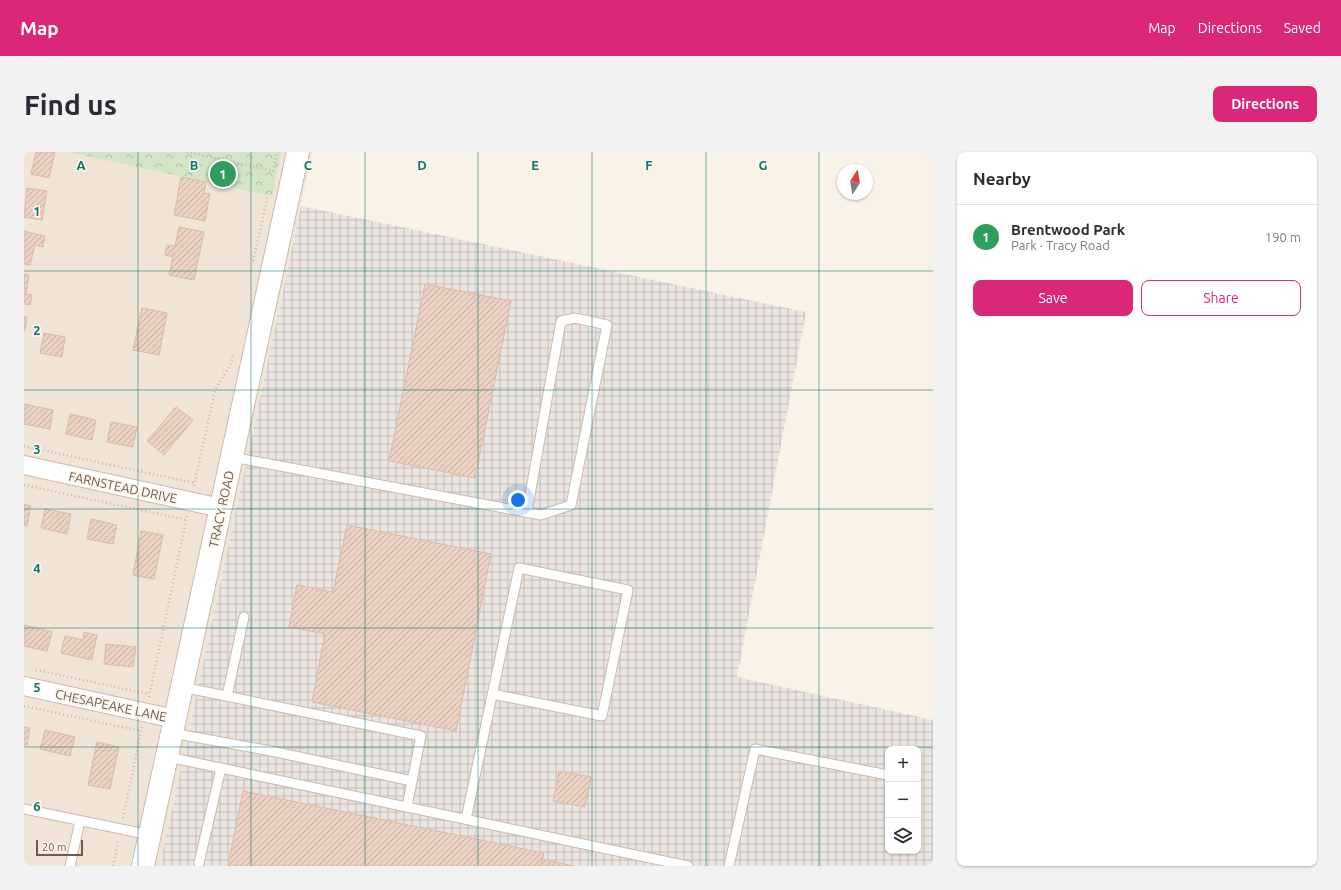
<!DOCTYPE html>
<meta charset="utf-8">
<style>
body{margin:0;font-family:Ubuntu,sans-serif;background:#f2f2f3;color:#2b2b33}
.controls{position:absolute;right:12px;bottom:12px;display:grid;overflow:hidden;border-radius:8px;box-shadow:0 1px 3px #0004}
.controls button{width:36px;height:36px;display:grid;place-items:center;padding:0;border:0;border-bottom:1px solid #e1e1e2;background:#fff;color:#2b2b33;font:20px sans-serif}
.compass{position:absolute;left:813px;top:12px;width:36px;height:36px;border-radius:50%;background:#fff;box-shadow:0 1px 3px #0004;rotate:12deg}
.scale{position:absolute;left:12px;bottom:10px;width:47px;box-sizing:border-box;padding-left:4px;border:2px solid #6f5a4f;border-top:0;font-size:11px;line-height:14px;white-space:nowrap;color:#6f5a4f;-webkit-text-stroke:3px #fcf6ec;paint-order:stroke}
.you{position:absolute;left:494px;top:348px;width:14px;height:14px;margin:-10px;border:3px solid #fff;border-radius:50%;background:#1a73e8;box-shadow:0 0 0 6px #1a73e833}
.badge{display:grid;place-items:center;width:26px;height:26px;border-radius:50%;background:#db2777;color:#fff;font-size:13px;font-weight:700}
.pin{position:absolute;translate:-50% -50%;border:2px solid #fff;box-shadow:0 1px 4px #0006}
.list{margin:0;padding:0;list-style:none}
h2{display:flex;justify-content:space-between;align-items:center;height:52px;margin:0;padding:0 16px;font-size:17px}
h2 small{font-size:13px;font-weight:400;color:#7c7c81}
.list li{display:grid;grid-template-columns:26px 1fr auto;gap:12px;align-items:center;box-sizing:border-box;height:64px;padding:0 16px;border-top:1px solid #e1e1e2}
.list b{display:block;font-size:15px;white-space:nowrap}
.list p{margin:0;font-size:13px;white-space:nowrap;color:#7c7c81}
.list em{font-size:13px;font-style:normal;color:#7c7c81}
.actions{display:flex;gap:8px;padding:12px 16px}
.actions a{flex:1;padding:9px 0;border:1px solid #db2777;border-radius:8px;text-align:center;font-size:14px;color:#db2777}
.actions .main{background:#db2777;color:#fff}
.icon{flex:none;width:22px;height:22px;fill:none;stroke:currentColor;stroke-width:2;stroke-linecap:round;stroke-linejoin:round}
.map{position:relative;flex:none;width:909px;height:714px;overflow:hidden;border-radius:8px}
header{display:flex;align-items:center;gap:24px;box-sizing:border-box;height:56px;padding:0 20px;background:#db2777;color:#fff}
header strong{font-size:19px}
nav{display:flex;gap:22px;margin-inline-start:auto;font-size:14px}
.intro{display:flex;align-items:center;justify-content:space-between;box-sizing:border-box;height:96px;padding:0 24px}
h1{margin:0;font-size:28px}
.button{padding:10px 18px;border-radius:8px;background:#db2777;color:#fff;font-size:14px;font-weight:700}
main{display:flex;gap:24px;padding:0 24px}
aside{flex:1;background:#fff;border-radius:8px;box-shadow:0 1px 3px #0004}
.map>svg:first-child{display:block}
</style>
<header>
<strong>Map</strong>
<nav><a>Map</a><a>Directions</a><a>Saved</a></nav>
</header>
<div class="intro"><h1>Find us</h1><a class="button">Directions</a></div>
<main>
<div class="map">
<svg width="909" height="714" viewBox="0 0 909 714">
<defs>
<pattern id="industrial-grid" width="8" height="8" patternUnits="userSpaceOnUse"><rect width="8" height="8" fill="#eae5e0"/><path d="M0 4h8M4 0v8" fill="none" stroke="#c2bdb8"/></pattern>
<pattern id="park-crowns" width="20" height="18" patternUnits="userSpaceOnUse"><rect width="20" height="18" fill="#d2e5c7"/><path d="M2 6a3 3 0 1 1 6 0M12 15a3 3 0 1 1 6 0" fill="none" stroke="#afbda4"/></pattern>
<pattern id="building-hatch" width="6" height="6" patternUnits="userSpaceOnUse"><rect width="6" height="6" fill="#ebd2c2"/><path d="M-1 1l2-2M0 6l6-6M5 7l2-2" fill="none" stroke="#c3ada0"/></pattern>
</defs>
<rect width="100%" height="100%" fill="#f9f2e6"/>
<polygon fill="#f0e4d6" points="0,0 288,0 136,714 0,714"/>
<path fill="url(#industrial-grid)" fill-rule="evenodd" d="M 277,54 L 782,160 L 713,525 L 909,568 L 909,714 L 136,714 ZM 864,597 L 894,597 L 894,699 L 864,699 Z"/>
<polygon fill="url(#park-crowns)" points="44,0 257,0 248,44"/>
<g fill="url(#building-hatch)" stroke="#dbbaa4">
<polygon points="12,0 31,0 25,26 7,22"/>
<polygon points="157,25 182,30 180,41 186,42 181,69 150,63"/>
<polygon points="3,36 23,39 18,68 0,65"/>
<polygon points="155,75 180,80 170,128 145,123 149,105 141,103 143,93 151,94"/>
<polygon points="0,79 21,84 19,95 11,93 6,113 0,112"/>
<polygon points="0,122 5,123 2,142 8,143 6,153 0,152"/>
<polygon points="401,132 487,149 451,326 365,309"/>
<polygon points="118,156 143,161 135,203 109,198"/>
<polygon points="0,164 3,165 1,179 0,179"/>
<polygon points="20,181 41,185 38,205 16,201"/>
<polygon points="0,252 29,258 26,277 0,272"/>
<polygon points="152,255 169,268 140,303 123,289"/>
<polygon points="46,262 72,268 68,288 42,282"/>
<polygon points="87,270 113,275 109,295 83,290"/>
<polygon points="0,352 7,354 3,374 0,373"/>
<polygon points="21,357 47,362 43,382 17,376"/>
<polygon points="67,367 93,373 89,392 63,387"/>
<polygon points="323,373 467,402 432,579 288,550 301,482 265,475 273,433 309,440"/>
<polygon points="117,379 139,383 130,427 109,423"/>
<polygon points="0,473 28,480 23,499 0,494"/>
<polygon points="60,480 73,483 68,508 37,501 41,484 59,488"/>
<polygon points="82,492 112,495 109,515 80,512"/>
<polygon points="0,575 6,576 3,593 0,593"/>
<polygon points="21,578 51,585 46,604 16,597"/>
<polygon points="73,590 95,595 86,637 64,633"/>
<polygon points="535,619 567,625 561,655 529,649"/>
<polygon points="219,639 520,701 517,714 204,714"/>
<polygon points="518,707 550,714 517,714"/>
</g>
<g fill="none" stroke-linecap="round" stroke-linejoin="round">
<defs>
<g id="service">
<polyline points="208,305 517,363 547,353 583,173 551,166 537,169 503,360"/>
<polyline points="158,535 397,584 388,629"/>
<polyline points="203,544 220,465"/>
<polyline points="148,581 247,599 388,629 383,655"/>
<polyline points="144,605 664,714"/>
<polyline points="0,657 126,683"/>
<polyline points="442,667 495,416 604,438 578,564 468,542"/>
<polyline points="175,711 197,616"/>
<polyline points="46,714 56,669"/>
<polyline points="705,714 731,597 864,623"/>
</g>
<g id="minor">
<polyline points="0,313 197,356"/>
<polyline points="0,534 151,567"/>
</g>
<polyline id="tertiary" points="119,714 274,0"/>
</defs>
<use href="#service" stroke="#c9baae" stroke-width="11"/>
<use href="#minor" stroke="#c9baae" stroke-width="20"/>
<use href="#tertiary" stroke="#c9baae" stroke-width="24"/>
<g stroke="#cfb6a5" stroke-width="2.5" stroke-dasharray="1 3" stroke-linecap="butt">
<polyline points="163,0 249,19 253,0"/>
<polyline points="229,109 244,43"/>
<polyline points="0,294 170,331"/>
<polyline points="0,333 163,368"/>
<polyline points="170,334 191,238 206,213 209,204"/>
<polyline points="12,518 125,542"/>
<polyline points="125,545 163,364"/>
<polyline points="0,554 117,579"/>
<polyline points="99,666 118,575"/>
<polyline points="89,714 94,689"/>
</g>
<use href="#service" stroke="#fff" stroke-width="9"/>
<use href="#minor" stroke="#fff" stroke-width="18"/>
<use href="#tertiary" stroke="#fff" stroke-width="22"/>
</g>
<path fill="none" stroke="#0f766e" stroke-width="1" stroke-opacity="0.55" d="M 114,0 L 114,714M 227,0 L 227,714M 341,0 L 341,714M 454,0 L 454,714M 568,0 L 568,714M 682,0 L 682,714M 795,0 L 795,714M 0,119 L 909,119M 0,238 L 909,238M 0,357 L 909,357M 0,476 L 909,476M 0,595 L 909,595"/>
<g text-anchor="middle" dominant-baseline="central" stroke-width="3.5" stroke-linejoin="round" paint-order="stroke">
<g font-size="13" fill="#6f5a4f" stroke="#fcf6ec">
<text transform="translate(99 335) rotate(12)">FARNSTEAD DRIVE</text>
<text transform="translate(197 357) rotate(-78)">TRACY ROAD</text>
<text transform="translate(87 553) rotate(12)">CHESAPEAKE LANE</text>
</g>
</g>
<g font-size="13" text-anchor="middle" font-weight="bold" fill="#0f766e" stroke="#fcf6ec" stroke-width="3.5" stroke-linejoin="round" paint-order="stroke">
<text x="57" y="18">A</text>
<text x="170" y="18">B</text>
<text x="284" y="18">C</text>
<text x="398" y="18">D</text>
<text x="511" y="18">E</text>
<text x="625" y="18">F</text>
<text x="739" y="18">G</text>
<text x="13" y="64">1</text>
<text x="13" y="183">2</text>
<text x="13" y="302">3</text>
<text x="13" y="421">4</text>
<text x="13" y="540">5</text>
<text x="13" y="659">6</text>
</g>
</svg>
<div class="controls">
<button>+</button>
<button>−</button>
<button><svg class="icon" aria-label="layers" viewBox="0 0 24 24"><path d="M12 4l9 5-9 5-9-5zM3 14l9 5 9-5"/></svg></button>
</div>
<svg class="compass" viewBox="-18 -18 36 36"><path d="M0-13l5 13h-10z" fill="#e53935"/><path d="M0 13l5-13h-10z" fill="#7c7c81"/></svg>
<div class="scale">20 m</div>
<div class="you"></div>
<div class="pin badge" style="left:199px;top:22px;background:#2e9e5b">1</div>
</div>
<aside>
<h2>Nearby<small></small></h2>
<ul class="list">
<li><span class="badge" style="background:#2e9e5b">1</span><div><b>Brentwood Park</b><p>Park · Tracy Road</p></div><em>190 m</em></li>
</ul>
<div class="actions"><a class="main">Save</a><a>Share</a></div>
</aside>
</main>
